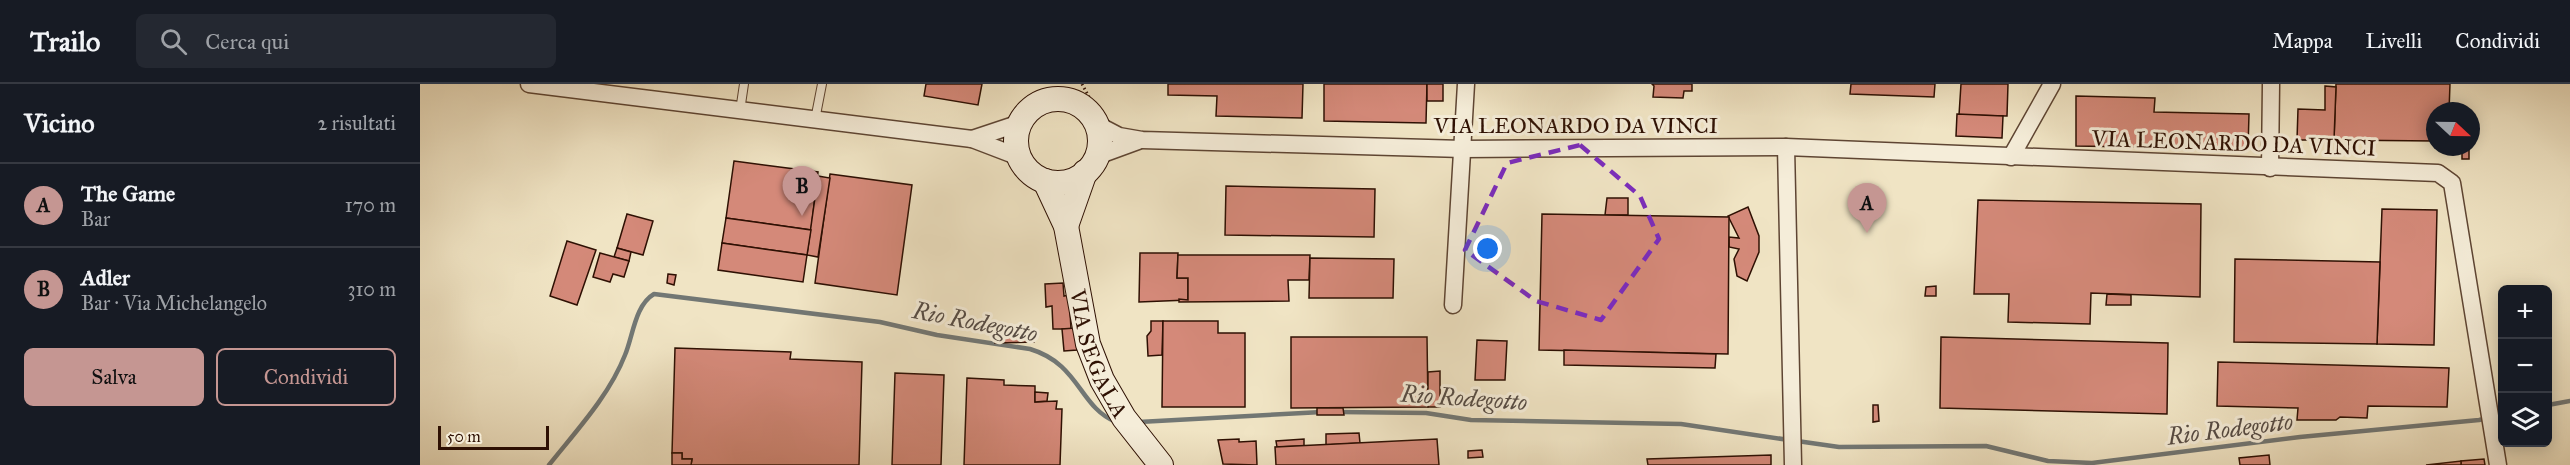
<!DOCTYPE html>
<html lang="it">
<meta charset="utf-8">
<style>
body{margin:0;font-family:"IM FELL Great Primer",serif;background:#242831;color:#f1f3f6}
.controls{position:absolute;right:18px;bottom:18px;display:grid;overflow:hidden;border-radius:9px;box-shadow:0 3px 15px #0003}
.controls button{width:54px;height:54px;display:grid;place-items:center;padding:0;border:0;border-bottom:2px solid #363941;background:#171b24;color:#f1f3f6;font:30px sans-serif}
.compass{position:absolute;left:2006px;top:18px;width:54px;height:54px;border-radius:50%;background:#171b24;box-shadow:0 3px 15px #0003;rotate:112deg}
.scale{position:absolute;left:18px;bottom:15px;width:111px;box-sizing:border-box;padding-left:6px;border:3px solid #2e1003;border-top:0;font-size:16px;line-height:21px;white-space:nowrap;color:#2e1003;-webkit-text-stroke:4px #f5edd9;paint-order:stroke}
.you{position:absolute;left:1068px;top:165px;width:21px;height:21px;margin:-15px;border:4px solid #fff;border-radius:50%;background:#1a73e8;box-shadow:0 0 0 9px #1a73e833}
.badge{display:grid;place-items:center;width:39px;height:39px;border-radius:50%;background:#c59692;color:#111;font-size:20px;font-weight:700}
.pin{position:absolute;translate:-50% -50px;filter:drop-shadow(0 2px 3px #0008)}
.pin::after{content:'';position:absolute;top:32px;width:21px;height:18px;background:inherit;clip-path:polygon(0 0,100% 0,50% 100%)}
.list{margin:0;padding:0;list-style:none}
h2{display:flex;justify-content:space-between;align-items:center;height:78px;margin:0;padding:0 24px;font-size:26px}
h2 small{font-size:20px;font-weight:400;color:#9ea1a6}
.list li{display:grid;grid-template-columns:39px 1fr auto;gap:18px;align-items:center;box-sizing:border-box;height:84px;padding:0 24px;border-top:2px solid #363941}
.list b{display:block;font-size:22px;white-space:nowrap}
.list p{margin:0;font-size:20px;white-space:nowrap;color:#9ea1a6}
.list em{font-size:20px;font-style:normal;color:#9ea1a6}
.actions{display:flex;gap:12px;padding:18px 24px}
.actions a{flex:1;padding:14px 0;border:2px solid #c59692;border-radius:9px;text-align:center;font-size:21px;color:#c59692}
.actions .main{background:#c59692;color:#111}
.icon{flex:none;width:33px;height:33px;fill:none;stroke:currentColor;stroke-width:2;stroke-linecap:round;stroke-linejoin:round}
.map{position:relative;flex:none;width:2150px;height:381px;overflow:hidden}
header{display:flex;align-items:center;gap:36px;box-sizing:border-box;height:84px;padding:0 30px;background:#171b24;border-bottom:2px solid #363941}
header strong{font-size:28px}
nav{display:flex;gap:33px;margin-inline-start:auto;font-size:21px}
.search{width:420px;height:54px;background:#242831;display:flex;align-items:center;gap:15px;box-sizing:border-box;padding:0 21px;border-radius:9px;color:#9ea1a6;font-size:22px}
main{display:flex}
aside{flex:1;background:#171b24}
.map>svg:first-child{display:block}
</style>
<header>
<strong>Trailo</strong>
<div class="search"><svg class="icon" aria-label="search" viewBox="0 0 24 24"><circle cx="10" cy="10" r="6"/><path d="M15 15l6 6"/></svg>Cerca qui</div>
<nav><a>Mappa</a><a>Livelli</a><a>Condividi</a></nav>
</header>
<main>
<aside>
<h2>Vicino<small>2 risultati</small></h2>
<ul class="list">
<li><span class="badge">A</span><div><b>The Game</b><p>Bar</p></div><em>170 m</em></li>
<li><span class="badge">B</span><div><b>Adler</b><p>Bar · Via Michelangelo</p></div><em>310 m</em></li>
</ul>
<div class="actions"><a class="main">Salva</a><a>Condividi</a></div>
</aside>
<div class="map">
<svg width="2150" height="381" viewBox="0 0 2150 381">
<rect width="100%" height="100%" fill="#f0e4c4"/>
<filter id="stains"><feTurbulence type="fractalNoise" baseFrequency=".00333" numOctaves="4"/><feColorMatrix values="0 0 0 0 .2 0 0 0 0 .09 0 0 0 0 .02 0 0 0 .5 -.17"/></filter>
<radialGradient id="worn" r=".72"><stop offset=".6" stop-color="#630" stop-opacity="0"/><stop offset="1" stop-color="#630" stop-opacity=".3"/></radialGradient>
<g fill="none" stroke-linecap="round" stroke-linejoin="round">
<g stroke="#727774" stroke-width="4.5">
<polyline points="2128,321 2150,317"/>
<polyline points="920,328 1006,329 1051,336 1261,340 1369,356"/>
<polyline points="719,338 902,328"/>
<polyline points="1377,357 1419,363 1566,362 1628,377 1672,379 1880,353 2059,336 2082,331"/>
<path d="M 129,381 C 156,347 189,312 205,271 C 213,252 215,221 234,210 L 460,238 L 517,251 L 610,265 C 660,280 659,323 696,338"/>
</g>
</g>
<g fill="#d48979" stroke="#2e1003" stroke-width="1.5">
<polygon points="506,0 562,0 558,21 504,12"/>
<polygon points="748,0 883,0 882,34 796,32 797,12 748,11"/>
<polygon points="904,0 1007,0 1006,39 904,37"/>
<rect x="1007" y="0" width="16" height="17"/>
<polygon points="1232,0 1272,0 1272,7 1264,7 1263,14 1233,13 1234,2"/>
<polygon points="1431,0 1515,0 1514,13 1430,10"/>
<polygon points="1541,0 1588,0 1587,32 1539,31"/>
<polygon points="1916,0 2030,0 2029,27 2015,27 2015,57 1914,56"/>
<polygon points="1905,2 1916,3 1914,56 1877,56 1878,25 1905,26"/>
<polygon points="1656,12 1735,14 1734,28 1829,30 1828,65 1656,62"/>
<polygon points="1537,30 1583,32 1582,54 1536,52"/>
<rect x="2042" y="63" width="7" height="12"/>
<polygon points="314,77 398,88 391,146 306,134"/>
<polygon points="410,90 492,101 477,211 395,199"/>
<polygon points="398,92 410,94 398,173 387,171"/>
<polygon points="806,102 955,105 954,153 805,151"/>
<polygon points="1187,114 1208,114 1208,131 1185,131"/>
<polygon points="1558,116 1781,120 1780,213 1671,209 1670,240 1588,238 1589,210 1554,210"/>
<polygon points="1328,123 1339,152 1339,168 1327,197 1317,192 1314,175 1319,165 1309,163 1309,153 1319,154 1308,132"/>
<polygon points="1962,125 2017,126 2014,261 1957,260"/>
<polygon points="207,130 233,137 223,171 197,164"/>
<polygon points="1122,130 1309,133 1308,270 1119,266"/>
<polygon points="306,134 391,146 387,171 302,159"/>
<polygon points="147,157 176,166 157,221 130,212"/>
<polygon points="302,159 387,171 383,198 298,186"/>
<polygon points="197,164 211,168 209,177 194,173"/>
<polygon points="180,169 209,177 204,193 193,190 190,198 173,193"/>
<polygon points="720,169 758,169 757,194 768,194 768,216 719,218"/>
<polygon points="758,171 890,171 889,196 868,196 869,217 759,218 759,215 768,216 768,194 757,194"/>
<polygon points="890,174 974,175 973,214 889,214"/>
<polygon points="1815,175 1960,178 1957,260 1814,258"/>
<polygon points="248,190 256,191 254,201 247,199"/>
<polygon points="643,199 644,212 649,211 651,245 633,245 632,222 626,223 625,200"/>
<polygon points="1516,202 1516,212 1505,212 1506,203"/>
<polygon points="1687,210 1711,211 1711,221 1686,221"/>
<polygon points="731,237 743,237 742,271 728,272 727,252 731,247"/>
<polygon points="743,237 798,237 798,249 825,249 825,323 742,323"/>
<polygon points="655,244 657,266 644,267 642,245"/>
<polygon points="613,246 614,258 575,259 576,250"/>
<polygon points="871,253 1007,253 1008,323 871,324"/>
<polygon points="1521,253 1748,259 1747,330 1520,324"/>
<polygon points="1057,256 1087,257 1085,296 1055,296"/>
<polygon points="255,264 371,268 370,275 442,278 439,381 271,381 272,375 262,375 262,369 252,369"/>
<polygon points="1144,266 1296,270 1295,284 1144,281"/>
<polygon points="1798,278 2029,284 2027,323 1948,322 1947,334 1920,333 1916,336 1877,336 1878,324 1797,322"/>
<polygon points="1020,287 1020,323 1008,323 1008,288"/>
<polygon points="475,289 524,291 521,381 472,381"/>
<polygon points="547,294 584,296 584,301 615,302 615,318 637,317 636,325 642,325 640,381 544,381"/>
<polygon points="615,308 628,309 627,317 615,318"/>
<polygon points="1453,321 1458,321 1459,337 1453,338"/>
<polygon points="897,324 923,324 924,331 897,331"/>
<polygon points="939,349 940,359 906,361 906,350"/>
<polygon points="819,355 819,358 836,357 837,381 803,380 798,356"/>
<polygon points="884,355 884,362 857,363 856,357"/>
<polygon points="1017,355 1019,381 856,381 855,363"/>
<polygon points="1062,366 1063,373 1048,374 1048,367"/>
<polygon points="252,369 262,369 262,375 272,375 271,381 252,381"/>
<polygon points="1351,371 1351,381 1228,381 1227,375"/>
<polygon points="1849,371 1850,381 1820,381 1819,374"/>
<polygon points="2064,375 2065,381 2041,381 2041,377"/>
<polygon points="2041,377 2041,381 2006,381"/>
</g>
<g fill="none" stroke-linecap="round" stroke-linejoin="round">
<defs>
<g id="lane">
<polyline points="320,27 324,0"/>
<polyline points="395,36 402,0"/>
</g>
<g id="street">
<polyline points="109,0 552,55 599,73"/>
<polyline points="676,40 699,52 722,56 1043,65 1366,63 2018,89 2032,99 2078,381"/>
<polyline points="552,55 600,39"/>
<polyline points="1366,63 1373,381"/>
<polyline points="677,72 718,57"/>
<polyline points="1591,73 1632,0"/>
<polyline points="1850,84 1851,0"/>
<polyline points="1033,221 1046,0"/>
</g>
<g id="secondary">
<circle cx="638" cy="57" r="42"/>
<path id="s1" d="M 625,97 L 646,142 L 668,260 L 682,296 L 704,334 L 741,381"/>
<polyline points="646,142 665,88"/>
</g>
</defs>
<use href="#lane" stroke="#5e4533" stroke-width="10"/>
<use href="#street" stroke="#5e4533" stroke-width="19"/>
<use href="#secondary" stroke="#2e1003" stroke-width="26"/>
<polyline stroke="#2e1003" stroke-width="3" stroke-dasharray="1.5 3" stroke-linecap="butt" points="662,0 675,24"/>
<use href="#lane" stroke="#f5edd9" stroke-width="8"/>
<use href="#street" stroke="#f5edd9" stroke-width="16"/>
<use href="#secondary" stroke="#f5edd9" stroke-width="24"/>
</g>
<path fill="none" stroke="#7b2cbf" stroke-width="4.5" stroke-dasharray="12 8" stroke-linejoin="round" d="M 1160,61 L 1220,112 L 1239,155 L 1181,236 L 1116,217 L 1045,166 L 1087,79 Z"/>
<g text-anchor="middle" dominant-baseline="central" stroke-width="6" stroke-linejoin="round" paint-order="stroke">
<g font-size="22" fill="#2e1003" stroke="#f5edd9">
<text x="1156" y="41">VIA LEONARDO DA VINCI</text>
<text transform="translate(1814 59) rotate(2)">VIA LEONARDO DA VINCI</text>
<text stroke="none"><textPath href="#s1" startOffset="182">VIA SEGALA</textPath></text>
</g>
<g font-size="24" font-style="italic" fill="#564c45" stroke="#f5edd9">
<text transform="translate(555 238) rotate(11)">Rio Rodegotto</text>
<text transform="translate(1044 314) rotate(4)">Rio Rodegotto</text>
<text transform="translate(1810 345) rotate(-7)">Rio Rodegotto</text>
</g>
</g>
<rect width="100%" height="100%" filter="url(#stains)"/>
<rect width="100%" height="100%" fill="url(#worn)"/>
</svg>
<div class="controls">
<button>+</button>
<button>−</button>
<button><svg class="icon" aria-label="layers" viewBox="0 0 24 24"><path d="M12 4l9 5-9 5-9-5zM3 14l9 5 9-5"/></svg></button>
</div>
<svg class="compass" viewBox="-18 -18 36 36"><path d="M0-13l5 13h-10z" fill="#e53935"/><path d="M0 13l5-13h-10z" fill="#9ea1a6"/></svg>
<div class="scale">50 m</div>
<div class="you"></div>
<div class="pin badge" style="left:1447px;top:149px">A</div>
<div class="pin badge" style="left:382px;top:132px">B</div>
</div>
</main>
